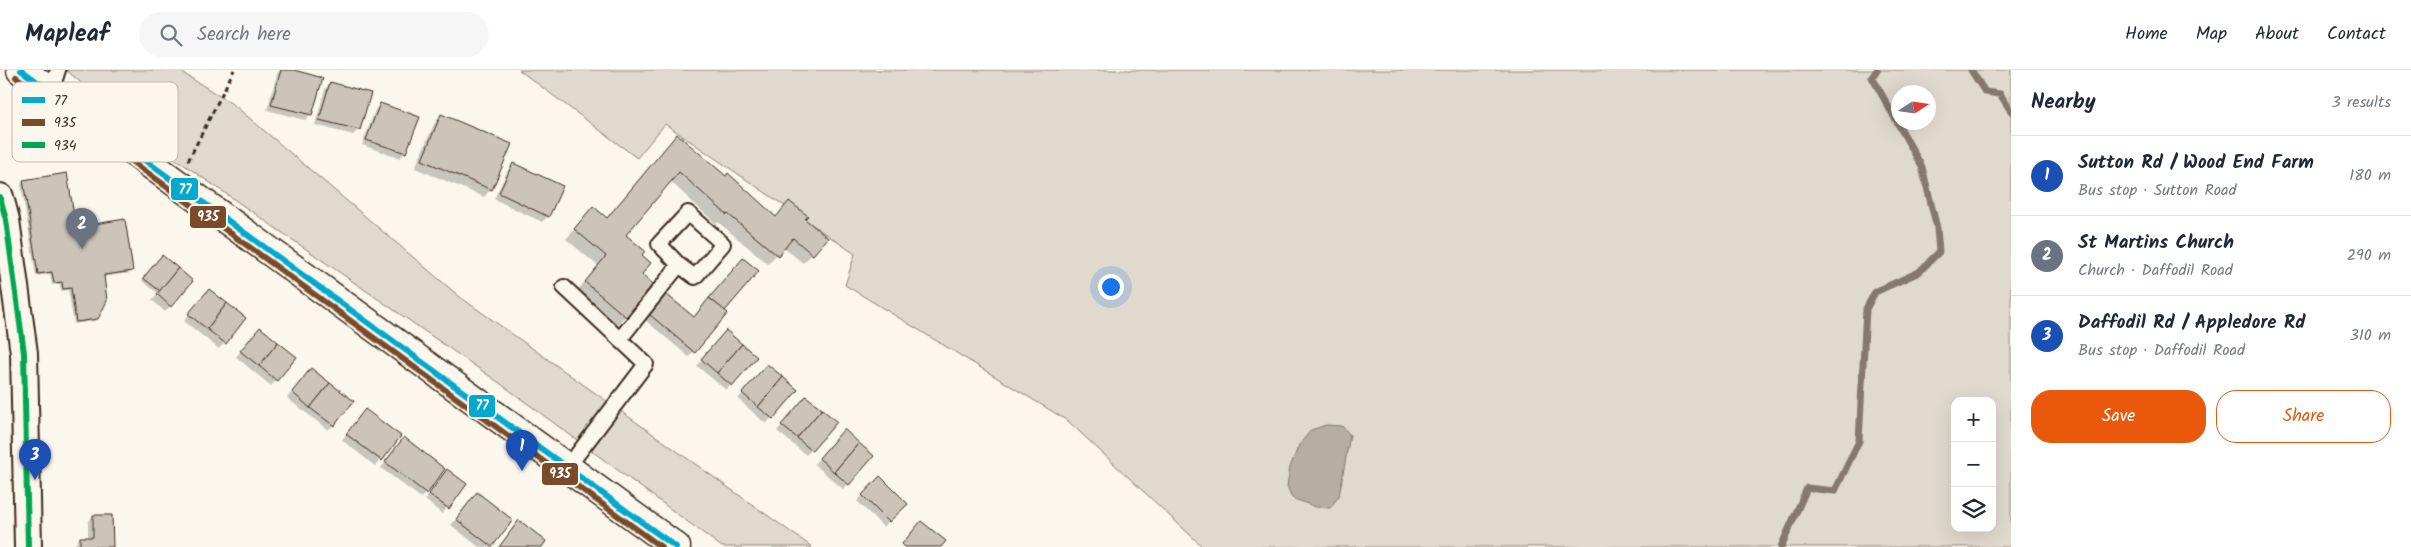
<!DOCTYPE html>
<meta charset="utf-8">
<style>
body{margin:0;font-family:Kalam,sans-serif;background:#f6f6f7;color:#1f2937}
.controls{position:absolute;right:15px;bottom:15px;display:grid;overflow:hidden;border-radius:10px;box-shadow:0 5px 20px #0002}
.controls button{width:45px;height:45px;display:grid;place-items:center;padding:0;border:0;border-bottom:1px solid #e0e1e3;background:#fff;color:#1f2937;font:25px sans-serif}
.compass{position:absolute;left:1891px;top:15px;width:45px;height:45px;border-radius:50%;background:#fff;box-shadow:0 5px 20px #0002;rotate:78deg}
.you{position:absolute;left:1110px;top:216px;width:18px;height:18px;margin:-12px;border:4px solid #fff;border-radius:50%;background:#1a73e8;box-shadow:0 0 0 8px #1a73e833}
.badge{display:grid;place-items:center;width:32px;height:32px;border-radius:50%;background:#ea580c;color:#fff;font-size:16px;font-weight:700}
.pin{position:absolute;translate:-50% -41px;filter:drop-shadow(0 1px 2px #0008)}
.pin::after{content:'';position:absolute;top:26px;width:18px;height:15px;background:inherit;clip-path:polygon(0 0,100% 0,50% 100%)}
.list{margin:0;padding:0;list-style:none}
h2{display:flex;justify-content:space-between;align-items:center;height:65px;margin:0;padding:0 20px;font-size:21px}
h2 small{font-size:16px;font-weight:400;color:#747a83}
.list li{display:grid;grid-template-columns:32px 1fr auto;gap:15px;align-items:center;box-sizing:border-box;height:80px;padding:0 20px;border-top:1px solid #e0e1e3}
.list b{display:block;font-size:19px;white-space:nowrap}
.list p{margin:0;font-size:16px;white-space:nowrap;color:#747a83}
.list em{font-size:16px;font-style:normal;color:#747a83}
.actions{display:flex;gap:10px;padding:15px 20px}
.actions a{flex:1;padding:11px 0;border:1px solid #ea580c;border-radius:20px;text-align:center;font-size:18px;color:#ea580c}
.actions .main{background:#ea580c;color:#fff}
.icon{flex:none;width:28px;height:28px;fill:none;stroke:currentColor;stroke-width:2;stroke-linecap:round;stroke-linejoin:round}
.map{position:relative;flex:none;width:2011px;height:477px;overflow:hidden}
header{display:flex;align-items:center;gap:30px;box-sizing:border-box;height:70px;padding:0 25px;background:#fff;border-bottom:1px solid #e0e1e3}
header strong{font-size:24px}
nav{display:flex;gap:28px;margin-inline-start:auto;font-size:18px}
.search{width:350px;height:45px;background:#f6f6f7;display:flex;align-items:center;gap:12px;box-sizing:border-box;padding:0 18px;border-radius:28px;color:#747a83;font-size:19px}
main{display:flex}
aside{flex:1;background:#fff}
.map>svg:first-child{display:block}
</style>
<header>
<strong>Mapleaf</strong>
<div class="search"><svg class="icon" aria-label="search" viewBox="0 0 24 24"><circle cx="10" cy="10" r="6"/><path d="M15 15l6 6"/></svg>Search here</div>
<nav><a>Home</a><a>Map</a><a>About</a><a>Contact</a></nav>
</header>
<main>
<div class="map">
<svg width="2011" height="477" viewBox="0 0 2011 477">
<rect width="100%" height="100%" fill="#fbf7ec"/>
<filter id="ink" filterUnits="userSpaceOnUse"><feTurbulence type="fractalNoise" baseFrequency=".02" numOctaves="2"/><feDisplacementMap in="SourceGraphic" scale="10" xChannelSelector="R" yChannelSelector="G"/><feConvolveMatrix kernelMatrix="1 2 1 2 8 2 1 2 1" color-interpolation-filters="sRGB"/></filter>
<g filter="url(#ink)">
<g fill="#dfd9ce" stroke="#8d8276" fill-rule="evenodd">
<polygon points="66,0 178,0 234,35 460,227 812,477 722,477 501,314 154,74"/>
<path d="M 519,0 L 2011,0 L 2011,477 L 1203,477 L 1068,351 L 845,215 L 855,184 L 665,54 L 637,88 ZM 1898,22 L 1928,22 L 1928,52 L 1898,52 ZM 1955,331 L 1992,331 L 1992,458 L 1955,458 Z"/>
</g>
<polygon fill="#b6aea2" stroke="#85796d" points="1326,355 1342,356 1350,365 1339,426 1330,438 1316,437 1292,428 1287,416 1290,397 1299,375 1311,360"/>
<g fill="#0003">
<polygon points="280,0 289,0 311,44 305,50 267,40 277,4"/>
<polygon points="330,13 359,59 353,65 315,55 325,19"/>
<polygon points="381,34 405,82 400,88 362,75 375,40"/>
<polygon points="441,46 491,119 484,127 415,98 434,54"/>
<polygon points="677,66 776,148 803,149 812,184 803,193 783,177 768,194 718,152 716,154 670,111 625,165 640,185 640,205 625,246 616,256 576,222 598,196 566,169 593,138 606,149"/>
<polygon points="513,94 548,146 542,152 494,129 508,100"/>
<polygon points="24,111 75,158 132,201 130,203 103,207 97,248 94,251 74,254 68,220 61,221 60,214 52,215 50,204 36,206 21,114"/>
<polygon points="160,189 192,211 165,242 152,230 158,223 142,211"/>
<polygon points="203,226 244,248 219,279 184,251"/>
<polygon points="660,231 694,248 724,241 689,287 645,250"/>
<polygon points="254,264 276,310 271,316 236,287"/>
<polygon points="721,267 731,315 726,320 697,296"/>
<polygon points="762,301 796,320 766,354 738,329"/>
<polygon points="306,305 333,355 328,360 287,328"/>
<polygon points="801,333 811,380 806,385 777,361"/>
<polygon points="360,346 399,367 375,396 342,370"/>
<polygon points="838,366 848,414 843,419 814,394"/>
<polygon points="399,374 426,423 421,428 381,398"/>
<polygon points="442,406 465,414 442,444 425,430"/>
<polygon points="880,408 906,434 883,457 857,431"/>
<polygon points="477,424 511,451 490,477 479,477 451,455"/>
<polygon points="93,446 111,477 75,477 75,474 80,468 88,468 88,452"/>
</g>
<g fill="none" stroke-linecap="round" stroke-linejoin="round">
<g stroke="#85796d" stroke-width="7">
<polyline points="1971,0 1985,22 2000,24 2011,41"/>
<polyline points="1781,477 1807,418 1835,421 1859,371 1866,239 1875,222 1919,202 1939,182 1937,158 1922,97 1872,7 1877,0"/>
</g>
</g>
<g fill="#ccc4b9" stroke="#3b2a1e">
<polygon points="281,0 294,0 323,8 312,45 271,35"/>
<polygon points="330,12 371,23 360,60 319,50"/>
<polygon points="380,33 420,47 406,83 366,70"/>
<polygon points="441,44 512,74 492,120 422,90"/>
<polygon points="677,64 726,106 728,103 776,147 789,131 808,146 805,149 828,168 813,185 793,168 778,186 728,144 727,145 679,102 626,165 645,181 642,185 651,193 642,204 653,214 626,247 585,212 606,186 574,159 593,136 607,148"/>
<polygon points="513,93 563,116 549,147 499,123"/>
<polygon points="67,103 76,157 125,149 133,201 104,205 107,231 98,249 76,252 71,218 63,219 62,212 54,213 52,202 38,204 23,110"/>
<polygon points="162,185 178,198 160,221 143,208"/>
<polygon points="743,188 759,201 725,241 709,228"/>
<polygon points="178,198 193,211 171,237 157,224"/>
<polygon points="209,219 227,233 207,259 188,244"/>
<polygon points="666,224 694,247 709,228 728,243 695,283 649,244"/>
<polygon points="227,233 246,248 226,274 207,259"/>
<polygon points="260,257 278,272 259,296 240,281"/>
<polygon points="726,260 742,274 717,303 701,289"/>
<polygon points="278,272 297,287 277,311 259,296"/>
<polygon points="742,274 757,287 732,316 717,303"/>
<polygon points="767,294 783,307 758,337 742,323"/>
<polygon points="311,298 330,313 310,338 292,322"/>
<polygon points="783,307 798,320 773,349 758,337"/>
<polygon points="330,313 354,331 334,356 310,338"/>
<polygon points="806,326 822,339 797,368 781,355"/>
<polygon points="365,339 401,366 382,391 346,364"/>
<polygon points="822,339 837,352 812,381 797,368"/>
<polygon points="844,359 859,373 834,402 819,388"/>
<polygon points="404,367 445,399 427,424 385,392"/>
<polygon points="859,373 874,386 849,415 834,402"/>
<polygon points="447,399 467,414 449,439 429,424"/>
<polygon points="880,406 908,434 889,452 862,425"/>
<polygon points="477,422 513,450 492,477 456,449"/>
<polygon points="93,445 112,445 113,477 80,477 80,467 93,467"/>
<polygon points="519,450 546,471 542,477 499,477"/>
<polygon points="921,451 946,471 941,477 905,477 902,474"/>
</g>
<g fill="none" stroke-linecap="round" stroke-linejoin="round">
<defs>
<g id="service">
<polyline points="51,22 58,0"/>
<polyline points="564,217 646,294 567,398"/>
<polyline points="620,269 679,195 695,207 723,174 688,143 659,174 679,195"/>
</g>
<polyline id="minor" points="0,127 6,150 24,283 28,477"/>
<polyline id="secondary" points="21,0 676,477"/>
</defs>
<use href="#service" stroke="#3b2a1e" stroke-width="18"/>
<use href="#minor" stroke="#3b2a1e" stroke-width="30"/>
<use href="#secondary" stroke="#3b2a1e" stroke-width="31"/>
<polyline stroke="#3b2a1e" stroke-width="3" stroke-dasharray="5 4" stroke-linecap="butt" points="188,91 234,0"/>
<use href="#service" stroke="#fbf7ec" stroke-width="14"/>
<use href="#minor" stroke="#fbf7ec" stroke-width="26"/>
<use href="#secondary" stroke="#fbf7ec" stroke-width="28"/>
<defs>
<polyline id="bus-1" points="21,0 676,477"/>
<polyline id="bus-2" points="16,7 661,477"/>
<polyline id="bus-3" points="0,127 6,150 24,283 28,477"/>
</defs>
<use href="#bus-1" stroke="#fbf7ec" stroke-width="10"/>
<use href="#bus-2" stroke="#fbf7ec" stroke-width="10"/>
<use href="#bus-3" stroke="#fbf7ec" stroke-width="10"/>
<use href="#bus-1" stroke="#00a9ce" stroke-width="6"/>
<use href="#bus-2" stroke="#7a4b2a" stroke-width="6"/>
<use href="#bus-3" stroke="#00a651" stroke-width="6"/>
</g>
</g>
<rect x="12" y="12" width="166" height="80" rx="8" fill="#fbf7ec" stroke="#c1baae" stroke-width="1"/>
<rect x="22" y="27" width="23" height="6" fill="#00a9ce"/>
<rect x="22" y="49" width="23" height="7" fill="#7a4b2a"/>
<rect x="22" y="72" width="23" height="6" fill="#00a651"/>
<g font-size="14" fill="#3b2a1e">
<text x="54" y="35">77</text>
<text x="54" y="57">935</text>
<text x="54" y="80">934</text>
</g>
<g stroke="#fbf7ec" stroke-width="2">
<rect x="170" y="107" width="29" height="24" rx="5" fill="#00a9ce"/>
<rect x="189" y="135" width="38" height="24" rx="5" fill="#7a4b2a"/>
<rect x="468" y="324" width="28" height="24" rx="5" fill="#00a9ce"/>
<rect x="541" y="392" width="38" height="24" rx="5" fill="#7a4b2a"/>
</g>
<g font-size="14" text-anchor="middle" font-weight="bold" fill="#fff">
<text x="185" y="124">77</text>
<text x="208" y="151">935</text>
<text x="482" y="340">77</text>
<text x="560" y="408">935</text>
</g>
</svg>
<div class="controls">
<button>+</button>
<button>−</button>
<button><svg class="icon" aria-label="layers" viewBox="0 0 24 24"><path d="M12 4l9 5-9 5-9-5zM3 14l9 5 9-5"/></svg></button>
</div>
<svg class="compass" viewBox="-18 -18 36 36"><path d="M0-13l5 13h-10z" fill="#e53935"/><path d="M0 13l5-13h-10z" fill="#747a83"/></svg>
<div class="you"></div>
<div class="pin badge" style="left:522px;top:401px;background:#1a4fb4">1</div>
<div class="pin badge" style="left:82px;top:179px;background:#6b7280">2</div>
<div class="pin badge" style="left:35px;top:410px;background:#1a4fb4">3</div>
</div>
<aside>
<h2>Nearby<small>3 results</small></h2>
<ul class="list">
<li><span class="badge" style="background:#1a4fb4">1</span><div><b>Sutton Rd / Wood End Farm</b><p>Bus stop · Sutton Road</p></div><em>180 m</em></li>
<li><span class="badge" style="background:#6b7280">2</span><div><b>St Martins Church</b><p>Church · Daffodil Road</p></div><em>290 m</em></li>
<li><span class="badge" style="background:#1a4fb4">3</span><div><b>Daffodil Rd / Appledore Rd</b><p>Bus stop · Daffodil Road</p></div><em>310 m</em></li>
</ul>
<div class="actions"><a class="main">Save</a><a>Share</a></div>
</aside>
</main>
